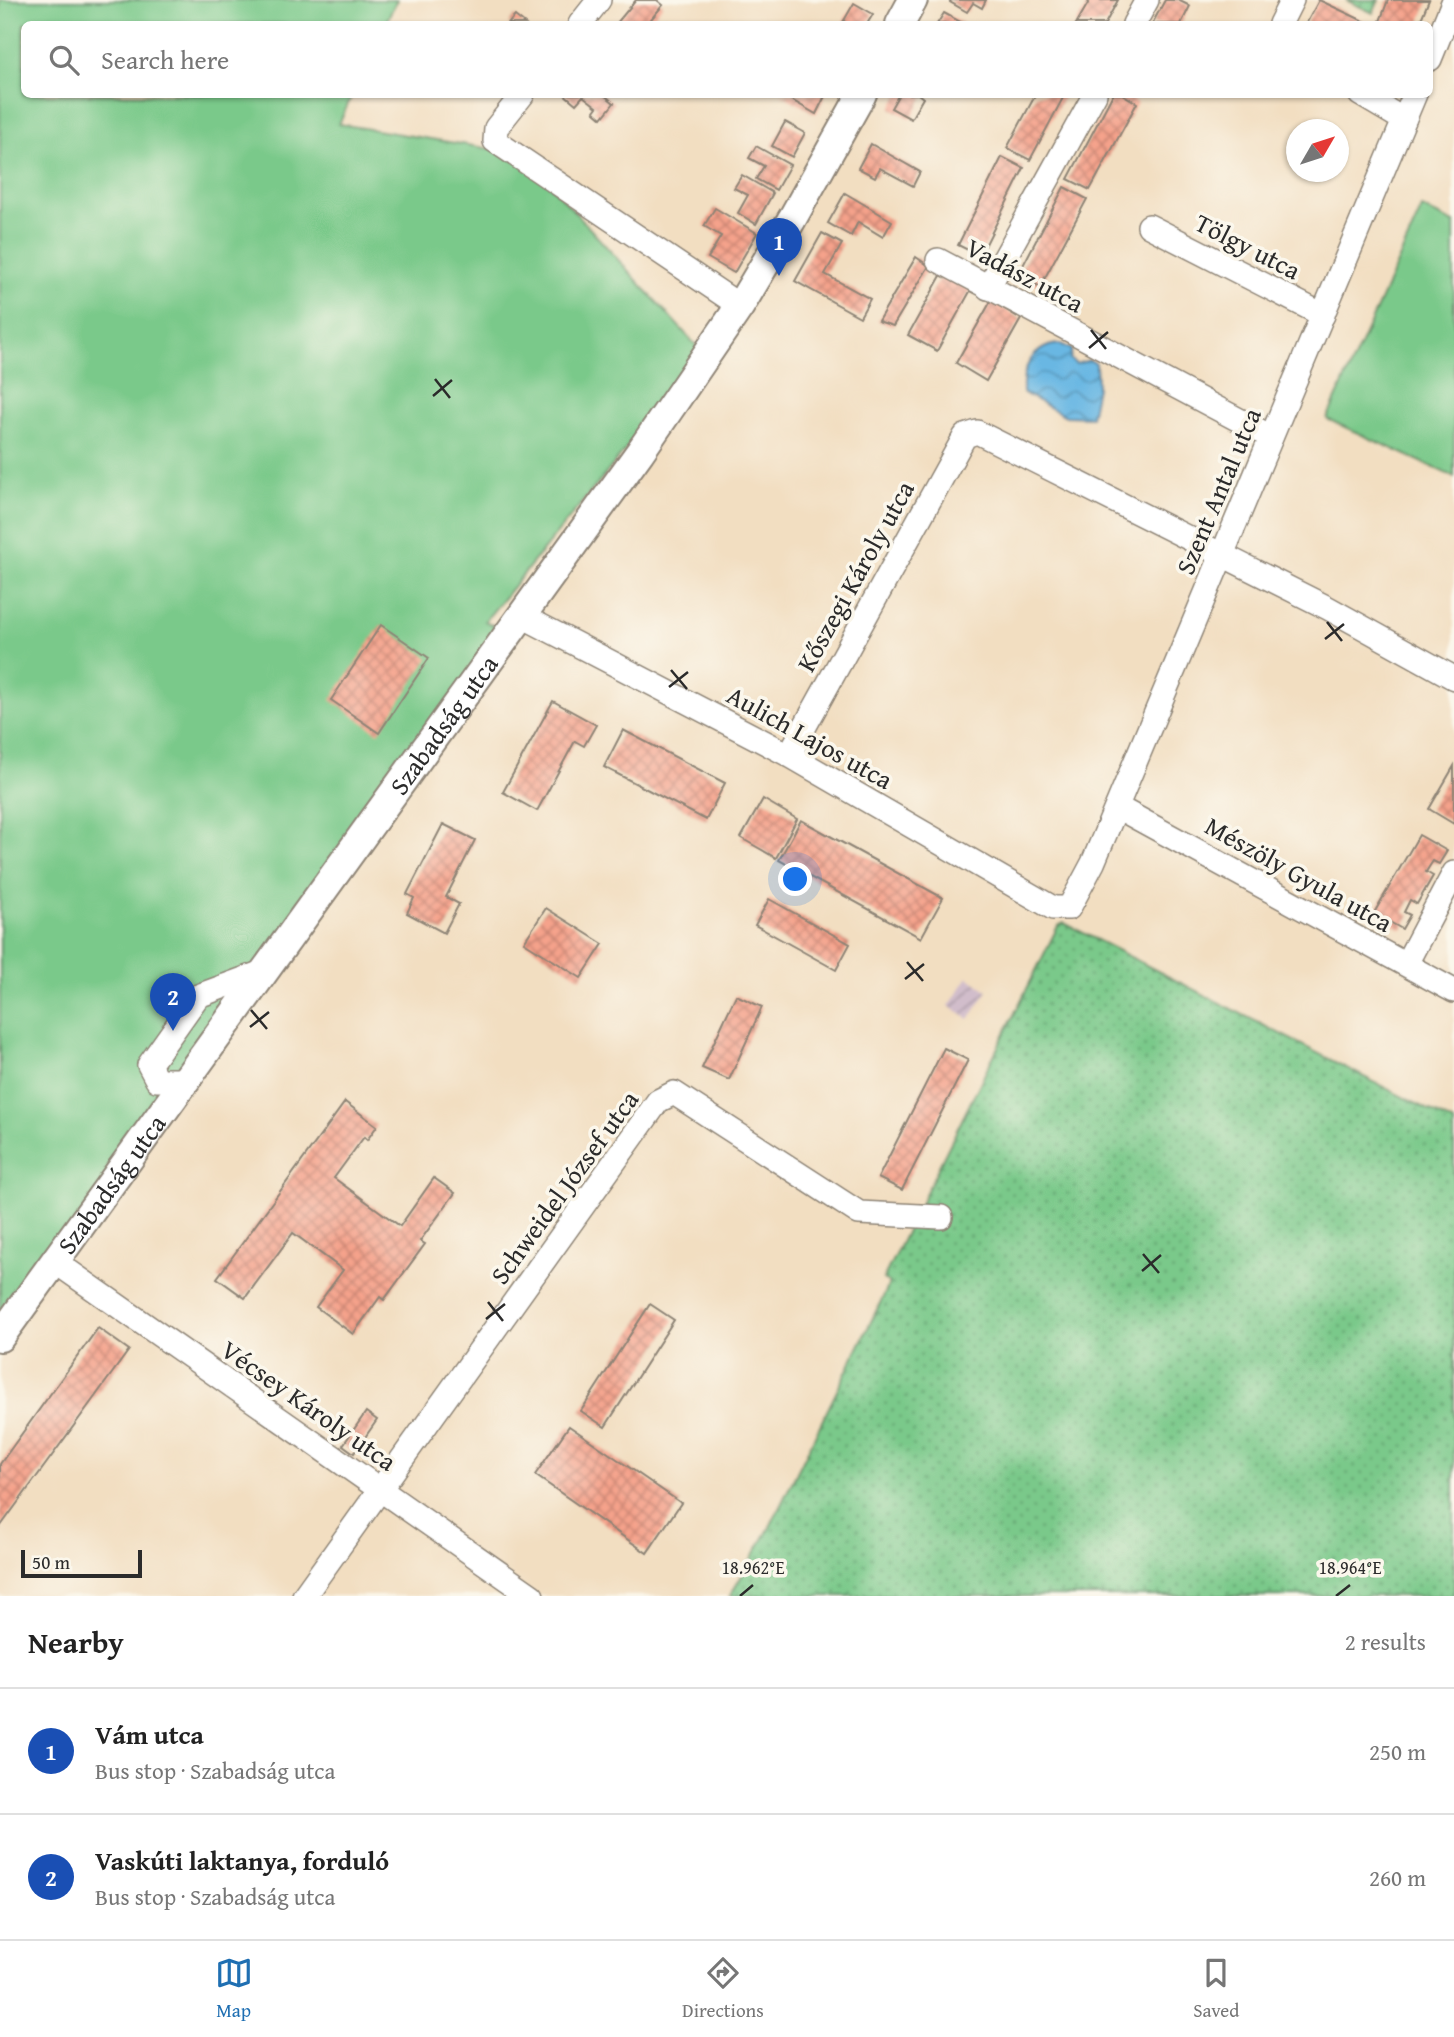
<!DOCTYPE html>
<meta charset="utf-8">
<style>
body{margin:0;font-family:"Gentium Book Plus",serif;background:#f2f2f2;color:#222}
.compass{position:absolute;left:1286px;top:119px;width:63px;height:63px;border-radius:50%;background:#fff;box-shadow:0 2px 5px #0004;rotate:51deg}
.scale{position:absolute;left:21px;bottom:18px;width:121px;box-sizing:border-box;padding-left:7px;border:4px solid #2b2b2b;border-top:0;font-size:19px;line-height:24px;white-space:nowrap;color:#2b2b2b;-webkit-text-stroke:5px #fbf7ec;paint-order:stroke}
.you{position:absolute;left:796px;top:880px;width:24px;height:24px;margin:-18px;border:5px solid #fff;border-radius:50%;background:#1a73e8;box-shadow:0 0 0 10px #1a73e833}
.badge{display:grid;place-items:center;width:46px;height:46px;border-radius:50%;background:#1f6fb2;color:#fff;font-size:23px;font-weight:700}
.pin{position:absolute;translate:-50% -58px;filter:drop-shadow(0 2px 4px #0008)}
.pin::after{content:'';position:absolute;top:37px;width:24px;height:21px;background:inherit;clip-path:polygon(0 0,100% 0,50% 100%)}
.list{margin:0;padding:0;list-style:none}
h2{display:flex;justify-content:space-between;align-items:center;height:91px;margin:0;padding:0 28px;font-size:30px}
h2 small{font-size:23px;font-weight:400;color:#767676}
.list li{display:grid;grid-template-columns:46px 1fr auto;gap:21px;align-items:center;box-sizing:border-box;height:126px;padding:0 28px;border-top:2px solid #e0e0e0}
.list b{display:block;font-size:26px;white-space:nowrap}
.list p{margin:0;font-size:23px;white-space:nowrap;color:#767676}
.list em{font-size:23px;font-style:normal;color:#767676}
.icon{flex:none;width:38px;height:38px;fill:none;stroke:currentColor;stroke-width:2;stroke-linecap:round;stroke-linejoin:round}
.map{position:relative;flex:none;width:1454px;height:1596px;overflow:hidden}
.search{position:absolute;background:#fff;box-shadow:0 2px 5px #0004;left:21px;right:21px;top:21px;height:77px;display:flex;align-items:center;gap:18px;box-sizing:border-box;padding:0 24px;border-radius:10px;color:#767676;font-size:26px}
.sheet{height:343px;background:#fff}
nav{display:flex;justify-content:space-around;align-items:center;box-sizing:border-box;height:98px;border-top:2px solid #e0e0e0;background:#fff;font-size:19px;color:#767676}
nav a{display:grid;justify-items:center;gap:4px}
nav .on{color:#1f6fb2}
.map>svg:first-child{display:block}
</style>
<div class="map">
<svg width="1454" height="1596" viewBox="0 0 1454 1596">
<defs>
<pattern id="industrial-furrows" width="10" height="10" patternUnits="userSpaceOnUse" patternTransform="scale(1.75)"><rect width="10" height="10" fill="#d1bdcb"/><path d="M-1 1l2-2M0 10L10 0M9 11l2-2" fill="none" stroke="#aa9aa5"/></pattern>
<pattern id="park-dots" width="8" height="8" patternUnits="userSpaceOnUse" patternTransform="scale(1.75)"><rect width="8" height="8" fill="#7ac98a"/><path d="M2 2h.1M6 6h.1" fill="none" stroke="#64a371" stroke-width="1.8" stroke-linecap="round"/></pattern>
<pattern id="water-waves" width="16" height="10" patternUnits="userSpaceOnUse" patternTransform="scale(1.75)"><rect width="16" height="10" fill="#69b7e3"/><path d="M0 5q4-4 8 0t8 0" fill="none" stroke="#5795b8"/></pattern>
<pattern id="building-cross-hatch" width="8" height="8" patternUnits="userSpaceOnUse" patternTransform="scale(1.75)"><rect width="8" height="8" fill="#f5a28b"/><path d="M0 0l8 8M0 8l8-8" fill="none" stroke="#c78472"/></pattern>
</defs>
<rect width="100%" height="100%" fill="#fbf7ec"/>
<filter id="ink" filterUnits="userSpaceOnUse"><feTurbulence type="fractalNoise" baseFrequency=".0143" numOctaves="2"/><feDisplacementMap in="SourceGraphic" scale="14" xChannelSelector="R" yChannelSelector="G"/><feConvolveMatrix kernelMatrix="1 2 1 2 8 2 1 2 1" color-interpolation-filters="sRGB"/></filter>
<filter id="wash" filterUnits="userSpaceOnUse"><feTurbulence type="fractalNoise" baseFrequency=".00686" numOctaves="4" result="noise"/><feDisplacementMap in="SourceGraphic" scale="28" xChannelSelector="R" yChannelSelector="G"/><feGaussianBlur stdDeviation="1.57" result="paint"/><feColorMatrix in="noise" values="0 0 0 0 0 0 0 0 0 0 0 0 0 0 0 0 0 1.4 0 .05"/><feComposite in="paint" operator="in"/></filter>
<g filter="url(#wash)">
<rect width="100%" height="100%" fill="#f2dec1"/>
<polygon fill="url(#industrial-furrows)" points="968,977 988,991 969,1019 949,1006"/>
<g fill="#7ac98a" stroke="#527a5a" stroke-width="2">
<polygon points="0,0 397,0 385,24 24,24 24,94 352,95 339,124 522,154 704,354 485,621 500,629 0,1327"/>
<polygon points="1422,208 1454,223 1454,477 1327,419"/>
</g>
<g fill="url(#park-dots)" stroke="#527a5a" stroke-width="2">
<polygon points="1346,0 1379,0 1373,13"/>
<polygon points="1064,923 1454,1123 1454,1596 730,1596 769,1529 890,1283 883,1279 1058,926"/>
</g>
<path fill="url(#water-waves)" stroke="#4a7187" stroke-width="2" d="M 1060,344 L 1072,349 L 1070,359 L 1076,364 L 1089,360 L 1096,363 L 1097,387 L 1091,417 L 1066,416 L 1023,393 C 1021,368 1033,346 1060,344 Z"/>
<g id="blocks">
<g fill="url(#building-cross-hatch)">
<polygon points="636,0 657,0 663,5 647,24 616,24"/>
<polygon points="951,0 986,0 982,8 973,3 967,12 950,2"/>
<polygon points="1090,0 1118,0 1105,24 1076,24"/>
<polygon points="1165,0 1178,0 1190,6 1181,24 1152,24"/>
<polygon points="1319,0 1370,24 1306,24"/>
<polygon points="1388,0 1429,0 1419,24 1379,24"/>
<polygon points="854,3 873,14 867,24 842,24"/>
<polygon points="944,13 964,24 937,24"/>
<polygon points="515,16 525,24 508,24"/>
<polygon points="564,94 603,94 614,103 602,118 594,111 597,107 583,96 576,104"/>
<polygon points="781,94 826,94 816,114"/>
<polygon points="899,94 918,94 923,98 911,119 891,108"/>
<polygon points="1036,94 1065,94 1030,160 1007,148"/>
<polygon points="1113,94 1122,94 1137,103 1090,190 1068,179"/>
<polygon points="785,122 805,133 792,157 772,146"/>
<polygon points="871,144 920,172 913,186 880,168 875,177 858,168"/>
<polygon points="756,146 790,165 776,190 756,179 764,166 749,158"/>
<polygon points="1002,157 1024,168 980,256 958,245"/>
<polygon points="742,175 773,193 756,224 738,213 748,195 734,188"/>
<polygon points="1064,187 1087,199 1040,287 1018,275"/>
<polygon points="845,193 892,221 883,237 858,222 851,236 828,223"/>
<polygon points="715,208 757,233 734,273 708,258 721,236 704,226"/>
<polygon points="822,233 842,244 825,274 870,299 860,317 795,281"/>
<polygon points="916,257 929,266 893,326 878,321"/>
<polygon points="943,272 972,288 937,351 908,335"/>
<polygon points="991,301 1021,319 986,381 956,363"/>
<polygon points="381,625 429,658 379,733 331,700"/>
<polygon points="553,701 596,725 584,746 575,741 537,811 503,792"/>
<polygon points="623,730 725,783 706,820 604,767"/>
<polygon points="1454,766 1454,824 1429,809"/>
<polygon points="763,799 797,819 776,858 741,838"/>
<polygon points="801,820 943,898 921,938 779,860"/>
<polygon points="443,824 475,840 446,897 459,904 444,933 407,913 414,898 407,894"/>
<polygon points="1419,835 1447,851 1439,864 1433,861 1429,867 1426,872 1433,876 1417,904 1410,900 1404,912 1410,915 1402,929 1374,913"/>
<polygon points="769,899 850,944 836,970 755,925"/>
<polygon points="546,908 603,944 581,978 524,942"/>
<polygon points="736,995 762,1007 729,1080 702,1068"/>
<polygon points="944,1048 968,1060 902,1190 878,1178"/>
<polygon points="345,1102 377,1126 367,1140 364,1137 334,1178 400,1226 434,1178 455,1193 420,1241 425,1244 384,1300 380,1297 353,1334 316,1307 343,1270 293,1233 245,1298 217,1278"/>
<polygon points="650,1304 674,1320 605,1427 581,1411"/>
<polygon points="98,1328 129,1350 0,1527 0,1464"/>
<polygon points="366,1412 377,1420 354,1453 343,1445"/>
<polygon points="569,1426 681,1503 647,1553 535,1475"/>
</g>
</g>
</g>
<g filter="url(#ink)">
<use href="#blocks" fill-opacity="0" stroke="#8e8476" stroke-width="2"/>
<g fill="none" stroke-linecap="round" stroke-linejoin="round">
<defs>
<g id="minor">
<polyline points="580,24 599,0"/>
<polyline points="1134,24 1147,0"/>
<polyline points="1280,24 1292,0"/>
<polyline points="1430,59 1454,0"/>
<polyline points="523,94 496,128 495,141 740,306"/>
<polyline points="1360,94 1404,120"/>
<polyline points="1149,226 1323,315"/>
<polyline points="938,260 1271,437"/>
<polyline points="988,288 1095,94"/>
<polyline points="522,616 789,755 1053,908 1069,908 1093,863 1415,94"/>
<polyline points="789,755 965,436 977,432 1328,608 1454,678"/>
<polyline points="1117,807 1454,991"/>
<polyline points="1406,964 1454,873"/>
<polyline points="186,1080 157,1080 149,1065 198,996 265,971"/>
<polyline points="54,1261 532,1596"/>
<polyline points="304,1596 658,1101 674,1093 859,1213 941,1217"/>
</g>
<g id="major">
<polyline points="900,24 913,0"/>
<path id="s1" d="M 0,1337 L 640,452 L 740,306 L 792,219 L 862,94"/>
</g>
</defs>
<use href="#minor" stroke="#8e8476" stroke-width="26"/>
<use href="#major" stroke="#8e8476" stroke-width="32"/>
<use href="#minor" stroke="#fff" stroke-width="23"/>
<use href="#major" stroke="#fff" stroke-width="28"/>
</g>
</g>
<path fill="none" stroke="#2b2b2b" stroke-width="2.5" d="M 1091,330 L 1106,349M 1089,348 L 1108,332M 435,379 L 450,398M 433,396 L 452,380M 1327,622 L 1342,641M 1325,639 L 1344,624M 671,670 L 687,689M 669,687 L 688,672M 907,962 L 923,981M 905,979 L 924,964M 251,1010 L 267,1029M 250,1027 L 269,1012M 1143,1254 L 1159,1273M 1142,1271 L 1161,1255M 488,1302 L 503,1321M 486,1319 L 505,1304M 740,1596 L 753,1585M 1336,1596 L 1350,1585"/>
<g text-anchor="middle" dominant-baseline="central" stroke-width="7" stroke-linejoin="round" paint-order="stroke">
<g font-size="26" fill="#2b2b2b" stroke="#fbf7ec">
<text transform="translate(1248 246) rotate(27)">Tölgy utca</text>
<text transform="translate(1025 275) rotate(28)">Vadász utca</text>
<text transform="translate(1218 491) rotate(-67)">Szent Antal utca</text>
<text transform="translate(855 576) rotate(-61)">Kőszegi Károly utca</text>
<text stroke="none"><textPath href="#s1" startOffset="756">Szabadság utca</textPath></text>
<text transform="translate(810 737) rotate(29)">Aulich Lajos utca</text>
<text transform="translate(1299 874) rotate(29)">Mészöly Gyula utca</text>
<text stroke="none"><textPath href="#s1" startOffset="189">Szabadság utca</textPath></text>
<text transform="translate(564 1187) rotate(-54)">Schweidel József utca</text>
<text transform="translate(309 1405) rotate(35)">Vécsey Károly utca</text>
</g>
</g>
<g font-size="18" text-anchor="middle" fill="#2b2b2b" stroke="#fbf7ec" stroke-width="7" stroke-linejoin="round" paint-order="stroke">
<text x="753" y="1574">18.962°E</text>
<text x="1350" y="1574">18.964°E</text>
</g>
</svg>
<svg class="compass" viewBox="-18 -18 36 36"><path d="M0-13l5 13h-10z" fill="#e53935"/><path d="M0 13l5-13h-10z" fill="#767676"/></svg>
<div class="scale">50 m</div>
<div class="you"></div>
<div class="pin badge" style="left:779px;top:276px;background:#1a4fb4">1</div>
<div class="pin badge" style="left:173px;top:1031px;background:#1a4fb4">2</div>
<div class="search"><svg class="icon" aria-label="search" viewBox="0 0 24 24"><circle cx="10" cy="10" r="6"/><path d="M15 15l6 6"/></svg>Search here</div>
</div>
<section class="sheet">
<h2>Nearby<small>2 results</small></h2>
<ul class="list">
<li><span class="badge" style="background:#1a4fb4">1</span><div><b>Vám utca</b><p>Bus stop · Szabadság utca</p></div><em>250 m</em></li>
<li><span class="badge" style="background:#1a4fb4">2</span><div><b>Vaskúti laktanya, forduló</b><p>Bus stop · Szabadság utca</p></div><em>260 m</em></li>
</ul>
</section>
<nav>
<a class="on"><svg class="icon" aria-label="map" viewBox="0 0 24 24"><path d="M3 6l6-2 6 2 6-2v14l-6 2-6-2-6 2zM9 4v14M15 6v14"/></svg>Map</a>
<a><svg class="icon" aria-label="directions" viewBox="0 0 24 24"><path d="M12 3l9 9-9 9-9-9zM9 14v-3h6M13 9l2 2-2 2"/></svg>Directions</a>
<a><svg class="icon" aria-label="saved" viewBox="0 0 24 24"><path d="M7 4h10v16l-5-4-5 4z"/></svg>Saved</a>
</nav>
